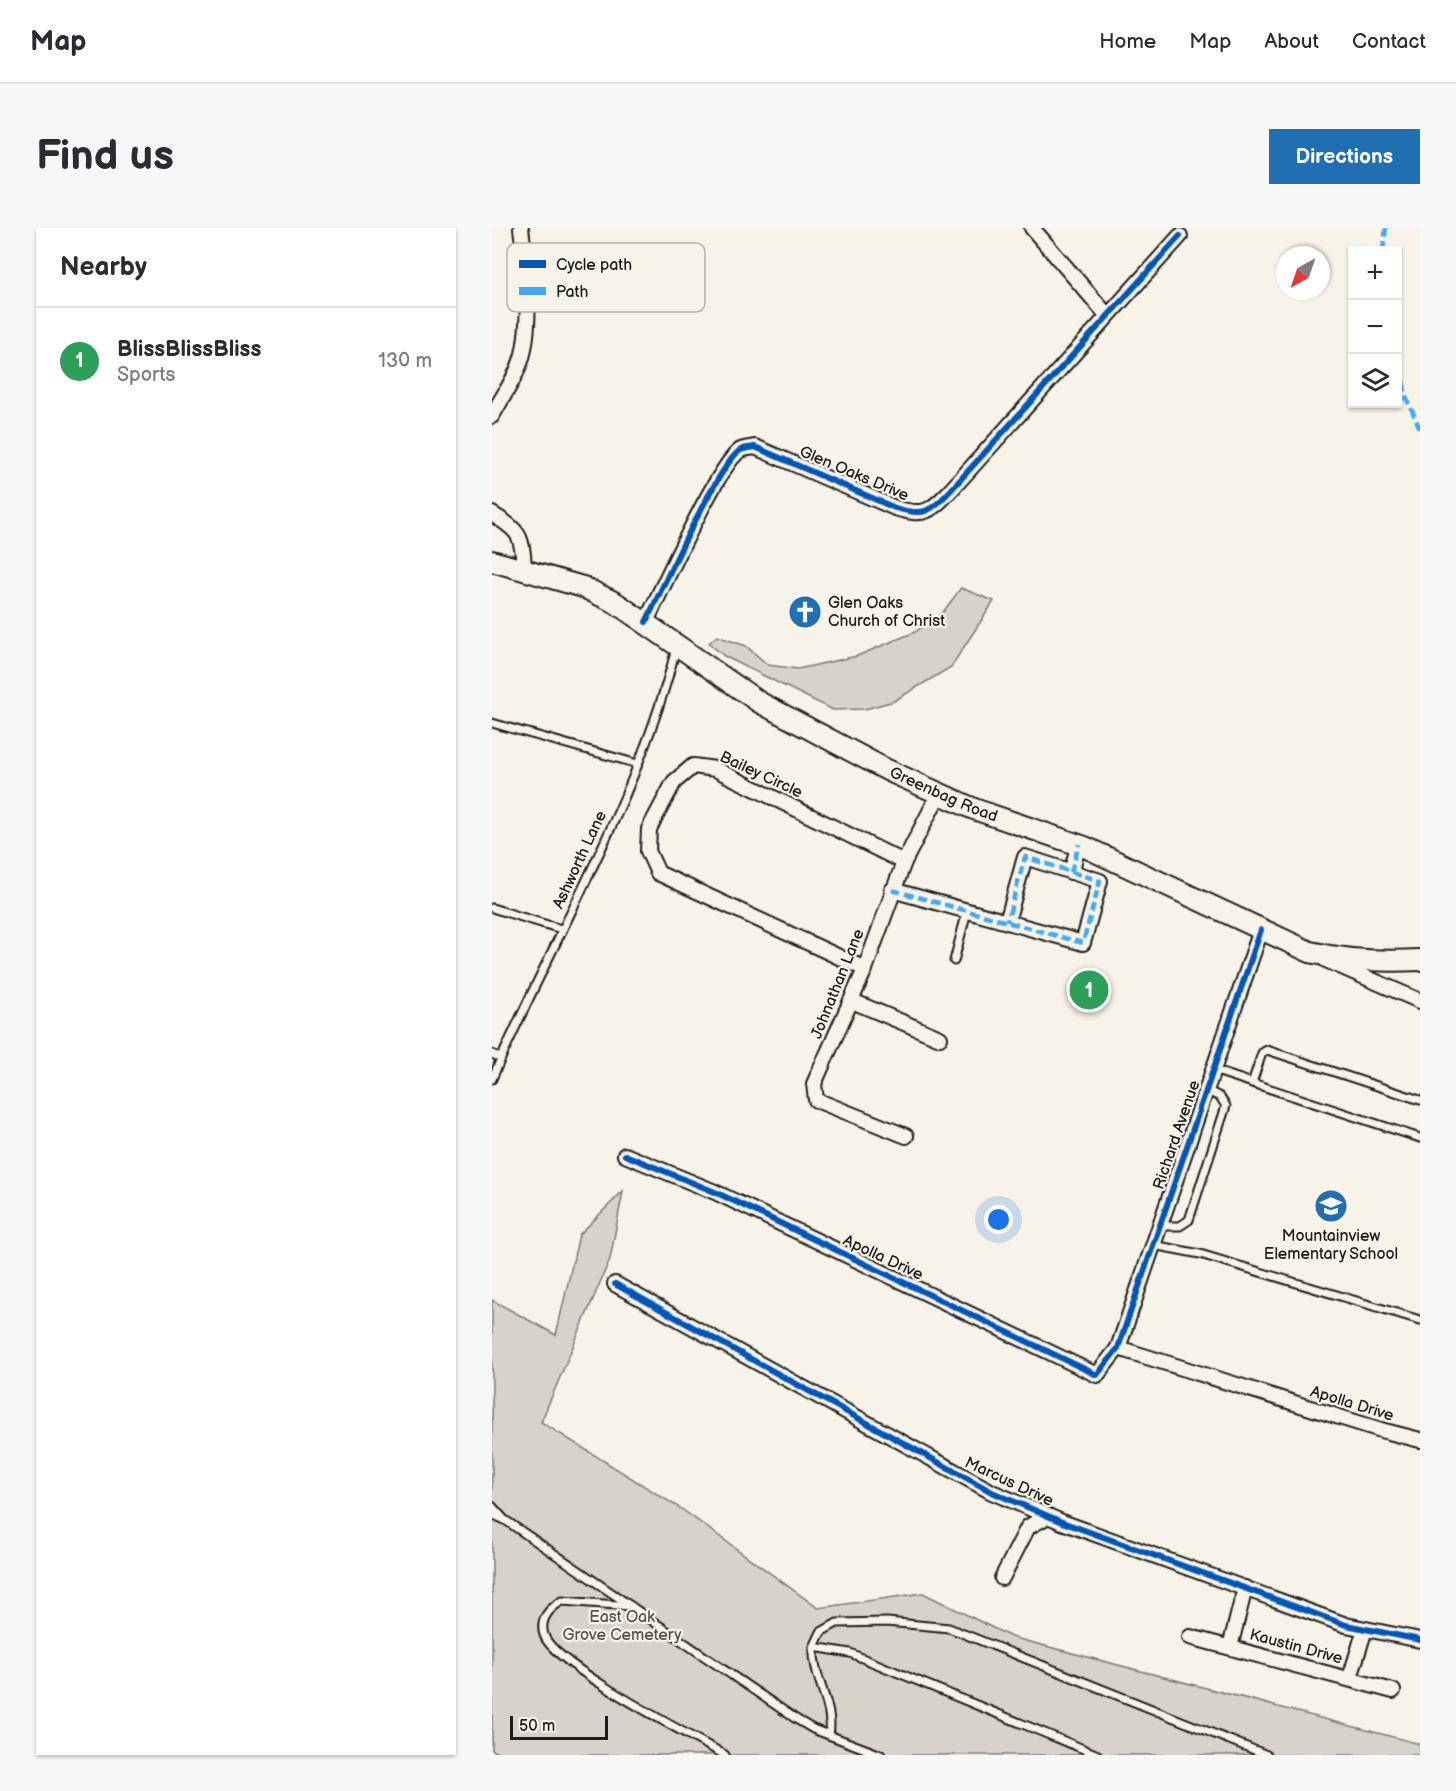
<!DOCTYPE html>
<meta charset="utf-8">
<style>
body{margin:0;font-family:"Balsamiq Sans",sans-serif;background:#f7f7f7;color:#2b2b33}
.controls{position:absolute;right:18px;top:18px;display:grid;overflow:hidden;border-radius:0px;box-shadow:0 2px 4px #0004}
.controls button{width:54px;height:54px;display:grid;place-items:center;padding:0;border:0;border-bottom:2px solid #e1e1e2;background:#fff;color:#2b2b33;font:30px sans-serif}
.compass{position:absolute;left:784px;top:18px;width:54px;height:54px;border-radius:50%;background:#fff;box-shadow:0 2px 4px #0004;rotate:220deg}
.scale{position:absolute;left:18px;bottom:15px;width:98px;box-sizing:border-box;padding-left:6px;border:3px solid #1c1c1c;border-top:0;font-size:16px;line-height:21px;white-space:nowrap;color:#1c1c1c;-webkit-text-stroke:4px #f7f3e8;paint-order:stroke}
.you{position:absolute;left:507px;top:992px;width:21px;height:21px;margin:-15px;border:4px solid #fff;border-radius:50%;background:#1a73e8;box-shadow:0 0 0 9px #1a73e833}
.badge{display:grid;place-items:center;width:39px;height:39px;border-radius:50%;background:#1f6fb2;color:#fff;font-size:20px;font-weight:700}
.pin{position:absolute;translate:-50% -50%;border:3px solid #fff;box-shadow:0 2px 6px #0006}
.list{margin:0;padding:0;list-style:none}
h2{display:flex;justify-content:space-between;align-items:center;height:78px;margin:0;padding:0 24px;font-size:26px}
h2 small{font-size:20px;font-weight:400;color:#7c7c81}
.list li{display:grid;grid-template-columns:39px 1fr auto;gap:18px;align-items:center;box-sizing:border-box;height:108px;padding:0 24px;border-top:2px solid #e1e1e2}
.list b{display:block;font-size:22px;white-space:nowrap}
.list p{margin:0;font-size:20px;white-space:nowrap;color:#7c7c81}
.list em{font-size:20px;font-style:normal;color:#7c7c81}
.icon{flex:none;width:33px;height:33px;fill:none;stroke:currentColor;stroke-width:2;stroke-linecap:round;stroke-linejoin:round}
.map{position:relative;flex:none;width:928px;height:1527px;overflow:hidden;border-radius:0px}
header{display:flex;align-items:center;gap:36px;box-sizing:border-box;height:84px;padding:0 30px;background:#fff;border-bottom:2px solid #e1e1e2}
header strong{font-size:28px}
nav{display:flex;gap:33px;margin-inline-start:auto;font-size:21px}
.intro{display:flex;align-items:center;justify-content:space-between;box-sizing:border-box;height:144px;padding:0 36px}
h1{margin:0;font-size:42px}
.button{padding:15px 27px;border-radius:0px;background:#1f6fb2;color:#fff;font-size:21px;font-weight:700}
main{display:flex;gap:36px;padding:0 36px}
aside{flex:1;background:#fff;border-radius:0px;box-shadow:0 2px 4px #0004}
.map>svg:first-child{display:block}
</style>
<header>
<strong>Map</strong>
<nav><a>Home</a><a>Map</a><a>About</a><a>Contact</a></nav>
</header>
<div class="intro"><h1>Find us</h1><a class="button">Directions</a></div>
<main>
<aside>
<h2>Nearby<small></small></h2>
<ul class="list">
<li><span class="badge" style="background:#2e9e5b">1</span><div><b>BlissBlissBliss</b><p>Sports</p></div><em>130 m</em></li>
</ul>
</aside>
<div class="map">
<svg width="928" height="1527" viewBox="0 0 928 1527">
<rect width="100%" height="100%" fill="#f7f3e8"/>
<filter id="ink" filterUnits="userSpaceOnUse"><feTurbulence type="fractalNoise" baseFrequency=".0167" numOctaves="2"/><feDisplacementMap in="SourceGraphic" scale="12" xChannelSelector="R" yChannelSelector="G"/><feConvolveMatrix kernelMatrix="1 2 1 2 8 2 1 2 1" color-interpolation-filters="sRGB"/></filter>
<g filter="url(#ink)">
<g fill="#d7d3cb" stroke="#7a7874" stroke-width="1.5">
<polygon points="469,360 502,373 459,439 402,473 373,481 341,482 232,428 217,415 225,408 254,418 276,437 306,441 365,428 423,404 451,384"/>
<polygon points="131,963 118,1031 49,1194 191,1282 326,1380 431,1365 519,1409 928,1516 928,1527 10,1527 0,1522 0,1072 64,1107 87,1007"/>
</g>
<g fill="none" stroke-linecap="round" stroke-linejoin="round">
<defs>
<g id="service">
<polyline points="0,495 146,536"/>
<polyline points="0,680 69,701"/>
<polyline points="462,733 475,683"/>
<polyline points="0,826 9,830"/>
<polyline points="721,842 928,910"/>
<path d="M 0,851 C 62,708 146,572 184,420"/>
<polyline points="760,855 770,825 775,822 928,872"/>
<polyline points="668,998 688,998 697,992 734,878 728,869 714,862"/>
<polyline points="661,1017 708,1026 928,1092"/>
<polyline points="0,1278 11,1290"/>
<polyline points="0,1286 13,1292 304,1491 321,1501 389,1527"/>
<path d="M 139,1378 L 70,1373 C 58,1380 47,1391 52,1407 C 61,1437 200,1508 233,1527"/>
<path d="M 322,1419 C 320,1450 343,1477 337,1507"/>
<polyline points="606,1527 358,1425 322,1419 329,1404 345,1395 395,1394 457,1400 775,1527"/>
</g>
<g id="minor">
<polyline points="540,0 615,87"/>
<path d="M 0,188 C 10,169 26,147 31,126 C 40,86 34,39 29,0"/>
<path d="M 0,286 C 28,303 30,307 32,340"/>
<path d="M 154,394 C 167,367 228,232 249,222 C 253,220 259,220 263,219 L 403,280 C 433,289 438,284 459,262 L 688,8"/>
<polyline points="579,644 587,616"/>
<polyline points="400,662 591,715 608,653 533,629 515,694"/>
<polyline points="834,732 928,773"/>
<polyline points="373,741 166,645 156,623 157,601 182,554 201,538 223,541 412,634"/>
<polyline points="360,773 448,810"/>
<polyline points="414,908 324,872 322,856 373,741 412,634 447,566"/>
<polyline points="133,927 223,964 605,1147 626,1120 769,702"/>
<polyline points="123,1056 500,1264 570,1294 854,1397 928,1412"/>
<polyline points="626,1120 889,1202 928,1212"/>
<polyline points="510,1350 536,1299 556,1288"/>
<polyline points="698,1409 901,1463"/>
<polyline points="738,1419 753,1360"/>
<polyline points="858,1450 873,1401"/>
</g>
<g id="secondary">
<path id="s1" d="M 0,333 L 91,359 L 124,375 L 267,474 L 395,542 L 482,581 L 593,619 L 818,724 C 855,733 890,734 928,732"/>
</g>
</defs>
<use href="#service" stroke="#1c1c1c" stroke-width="11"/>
<use href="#minor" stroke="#1c1c1c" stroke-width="18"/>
<use href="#secondary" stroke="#1c1c1c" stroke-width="24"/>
<use href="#service" stroke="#f7f3e8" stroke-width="7"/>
<use href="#minor" stroke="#f7f3e8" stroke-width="14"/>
<use href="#secondary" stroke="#f7f3e8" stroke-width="20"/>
<g stroke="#3fa9f5" stroke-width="4.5" stroke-dasharray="9 4.5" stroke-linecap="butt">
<polyline points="891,22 894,0"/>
<polyline points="906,128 914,169 928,201"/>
<polyline points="579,644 587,616"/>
<polyline points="400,662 591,715 608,653 533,629 515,694"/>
</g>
<defs>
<g id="cycleway">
<path d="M 154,394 C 167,367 228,232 249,222 C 253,220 259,220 263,219 L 403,280 C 433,289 438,284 459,262 L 688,8"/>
<polyline points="133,927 223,964 605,1147 626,1120 769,702"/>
<polyline points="123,1056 500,1264 570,1294 854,1397 928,1412"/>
</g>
</defs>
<use href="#cycleway" stroke="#f7f3e8" stroke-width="10"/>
<use href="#cycleway" stroke="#0057b8" stroke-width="6"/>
</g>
</g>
<defs>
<symbol id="church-disc" viewBox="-11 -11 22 22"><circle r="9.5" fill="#1f6fb2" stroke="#f7f3e8"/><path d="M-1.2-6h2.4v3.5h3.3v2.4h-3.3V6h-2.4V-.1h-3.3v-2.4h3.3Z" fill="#fff"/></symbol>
<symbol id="school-disc" viewBox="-11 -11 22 22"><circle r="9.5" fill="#1f6fb2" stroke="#f7f3e8"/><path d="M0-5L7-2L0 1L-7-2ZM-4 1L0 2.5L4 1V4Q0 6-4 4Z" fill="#fff"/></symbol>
</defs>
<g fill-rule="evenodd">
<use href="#church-disc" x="294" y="365" width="38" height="38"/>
<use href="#school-disc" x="820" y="959" width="38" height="38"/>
</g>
<g text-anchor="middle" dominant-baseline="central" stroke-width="4.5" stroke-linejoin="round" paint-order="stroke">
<g font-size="16" fill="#1c1c1c" stroke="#f7f3e8">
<text transform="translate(362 246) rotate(23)">Glen Oaks Drive</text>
<text transform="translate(269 547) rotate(25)">Bailey Circle</text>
<text stroke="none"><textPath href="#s1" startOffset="512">Greenbag Road</textPath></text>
<text transform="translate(88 632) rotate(-65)">Ashworth Lane</text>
<text transform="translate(346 756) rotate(-68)">Johnathan Lane</text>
<text transform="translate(685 907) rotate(-71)">Richard Avenue</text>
<text transform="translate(391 1030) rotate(25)">Apolla Drive</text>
<text transform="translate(860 1176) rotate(17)">Apolla Drive</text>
<text transform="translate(517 1254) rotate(25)">Marcus Drive</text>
<text transform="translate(804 1419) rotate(15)">Kaustin Drive</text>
</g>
<g font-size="16" fill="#1c1c1c" stroke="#f7f3e8" text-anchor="start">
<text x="336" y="375">Glen Oaks<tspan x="336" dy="18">Church of Christ</tspan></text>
<text x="839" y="1008" text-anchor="middle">Mountainview<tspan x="839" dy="18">Elementary School</tspan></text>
</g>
<g font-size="16" fill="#545351" stroke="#f7f3e8">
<text x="130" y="1389">East Oak<tspan x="130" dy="18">Grove Cemetery</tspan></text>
</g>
</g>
<rect x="15" y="15" width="198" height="69" rx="9" fill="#f7f3e8" stroke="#b5b2ab" stroke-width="1.5"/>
<rect x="27" y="32" width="27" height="8" fill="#0057b8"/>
<rect x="27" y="59" width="27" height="8" fill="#3fa9f5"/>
<g font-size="16" fill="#1c1c1c">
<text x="64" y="42">Cycle path</text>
<text x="64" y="69">Path</text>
</g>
</svg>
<div class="controls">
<button>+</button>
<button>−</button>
<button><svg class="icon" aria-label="layers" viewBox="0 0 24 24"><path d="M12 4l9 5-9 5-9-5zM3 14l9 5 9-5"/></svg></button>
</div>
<svg class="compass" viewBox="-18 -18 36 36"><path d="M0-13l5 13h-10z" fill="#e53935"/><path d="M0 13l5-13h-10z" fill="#7c7c81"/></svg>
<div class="scale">50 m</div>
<div class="you"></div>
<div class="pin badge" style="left:597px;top:762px;background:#2e9e5b">1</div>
</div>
</main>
